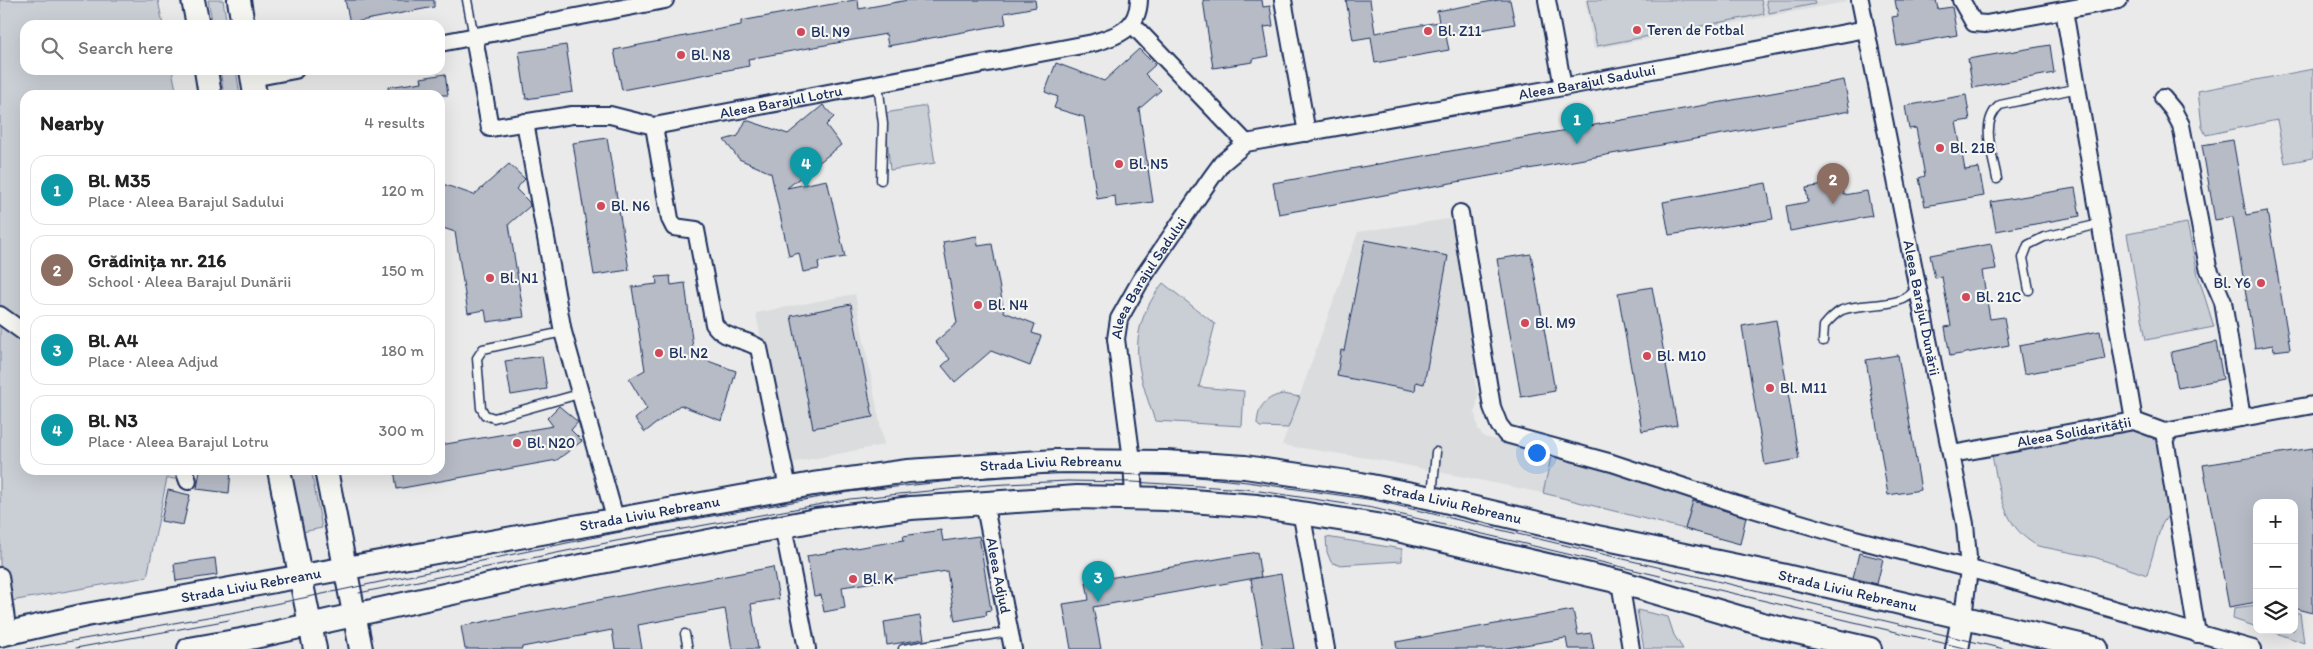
<!DOCTYPE html>
<meta charset="utf-8">
<style>
body{margin:0;font-family:Itim,sans-serif;background:#f6f6f6;color:#222}
.controls{position:absolute;right:15px;bottom:15px;display:grid;overflow:hidden;border-radius:10px;box-shadow:0 5px 20px #0002}
.controls button{width:45px;height:45px;display:grid;place-items:center;padding:0;border:0;border-bottom:1px solid #e0e0e0;background:#fff;color:#222;font:25px sans-serif}
.you{position:absolute;left:1536px;top:452px;width:18px;height:18px;margin:-12px;border:4px solid #fff;border-radius:50%;background:#1a73e8;box-shadow:0 0 0 8px #1a73e833}
.badge{display:grid;place-items:center;width:32px;height:32px;border-radius:50%;background:#0b8043;color:#fff;font-size:16px;font-weight:700}
.pin{position:absolute;translate:-50% -41px;filter:drop-shadow(0 1px 2px #0008)}
.pin::after{content:'';position:absolute;top:26px;width:18px;height:15px;background:inherit;clip-path:polygon(0 0,100% 0,50% 100%)}
.list{margin:0;padding:0;list-style:none}
h2{display:flex;justify-content:space-between;align-items:center;height:65px;margin:0;padding:0 20px;font-size:21px}
h2 small{font-size:16px;font-weight:400;color:#767676}
.list li{display:grid;grid-template-columns:32px 1fr auto;gap:15px;align-items:center;box-sizing:border-box;height:70px;margin:0 10px 10px;padding:0 10px;border:1px solid #e0e0e0;border-radius:15px}
.list b{display:block;font-size:19px;white-space:nowrap}
.list p{margin:0;font-size:16px;white-space:nowrap;color:#767676}
.list em{font-size:16px;font-style:normal;color:#767676}
.icon{flex:none;width:28px;height:28px;fill:none;stroke:currentColor;stroke-width:2;stroke-linecap:round;stroke-linejoin:round}
.map{position:relative;flex:none;width:2313px;height:649px;overflow:hidden}
.search{position:absolute;background:#fff;box-shadow:0 5px 20px #0002;left:20px;top:20px;width:425px;height:55px;display:flex;align-items:center;gap:12px;box-sizing:border-box;padding:0 18px;border-radius:15px;color:#767676;font-size:19px}
.panel{position:absolute;background:#fff;box-shadow:0 5px 20px #0002;left:20px;top:90px;width:425px;height:385px;border-radius:15px}
.map>svg:first-child{display:block}
</style>
<div class="map">
<svg width="2313" height="649" viewBox="0 0 2313 649">
<rect width="100%" height="100%" fill="#e9eae9"/>
<filter id="ink" filterUnits="userSpaceOnUse"><feTurbulence type="fractalNoise" baseFrequency=".02" numOctaves="2"/><feDisplacementMap in="SourceGraphic" scale="10" xChannelSelector="R" yChannelSelector="G"/><feConvolveMatrix kernelMatrix="1 2 1 2 8 2 1 2 1" color-interpolation-filters="sRGB"/></filter>
<g filter="url(#ink)">
<g fill="#dadcde">
<polygon points="1585,0 1846,0 1846,2 1594,49"/>
<polygon points="1449,219 1453,220 1477,359 1474,377 1478,396 1475,413 1478,429 1484,437 1552,453 1543,493 1380,460 1282,445 1358,232"/>
<polygon points="855,294 884,445 785,464 756,313"/>
</g>
<g fill="#caced5" stroke="#727e9a">
<polygon points="0,0 158,0 163,25 25,25 25,70 172,70 177,95 25,95 25,470 195,470 188,481 167,478 147,577 0,603"/>
<polygon points="208,0 223,0 227,25 213,25"/>
<polygon points="1587,0 1761,0 1764,14 1597,46"/>
<polygon points="1766,0 1814,0 1815,4 1769,13"/>
<polygon points="2313,69 2313,158 2285,163 2277,120 2206,135 2202,127 2198,91"/>
<polygon points="220,70 236,70 240,95 224,95"/>
<polygon points="926,106 935,163 890,170 885,113"/>
<polygon points="2187,223 2198,275 2214,327 2146,340 2127,234"/>
<path d="M 1163,283 L 1215,324 L 1199,387 L 1244,391 L 1242,426 L 1155,421 C 1136,366 1125,333 1163,283 Z"/>
<path d="M 1283,394 L 1300,397 L 1288,428 L 1260,427 L 1257,424 C 1258,406 1266,397 1283,394 Z"/>
<path d="M 2131,428 L 2159,434 L 2173,514 L 2168,515 L 2161,526 L 2147,575 L 2094,557 L 2038,546 C 2003,528 1999,490 1992,455 Z"/>
<polygon points="1552,453 1696,492 1685,529 1543,493"/>
<polygon points="290,470 311,470 322,528 302,532"/>
<polygon points="1326,537 1402,549 1402,561 1338,565 1331,562 1327,552"/>
<polygon points="2257,605 2257,627 2233,619 2234,608"/>
<polygon points="1637,610 1668,617 1674,635 1683,649 1644,649"/>
<polygon points="2294,613 2300,613 2304,643 2268,630 2294,630"/>
</g>
<g fill="#b6bbc6" stroke="#1b2f5e">
<polygon points="345,0 434,0 434,7 350,23"/>
<polygon points="854,0 858,0 859,9 908,0 1035,0 1036,7 1004,13 1006,24 888,46 886,34 748,59 749,66 622,90 614,50 741,25 741,21"/>
<polygon points="1203,0 1262,0 1263,7 1270,6 1273,26 1264,27 1269,56 1253,59 1253,62 1213,68"/>
<polygon points="1346,0 1370,0 1375,33 1439,22 1437,11 1499,0 1510,0 1515,24 1446,36 1449,50 1375,63 1371,37 1353,40"/>
<polygon points="1895,0 1936,0 1938,9 1952,7 1957,35 1897,46 1892,17 1898,16"/>
<polygon points="566,45 573,92 526,99 519,52"/>
<polygon points="2050,45 2054,73 1973,88 1968,59"/>
<polygon points="1139,49 1155,65 1145,74 1161,90 1139,109 1153,202 1116,207 1115,196 1097,199 1084,117 1054,108 1058,97 1045,92 1056,63 1104,81"/>
<polygon points="445,74 448,95 389,95 388,87 422,82 421,78"/>
<polygon points="1844,80 1850,111 1279,214 1273,183"/>
<polygon points="1966,95 1970,120 1956,122 1965,170 1979,168 1984,196 1925,206 1919,178 1925,176 1916,128 1909,129 1905,106"/>
<polygon points="823,105 834,117 826,125 841,145 787,188 827,180 845,257 818,262 819,269 803,272 799,253 789,256 771,173 739,159 724,140 738,136 746,120 788,134"/>
<polygon points="607,138 629,270 594,275 573,143"/>
<polygon points="2233,140 2246,215 2267,211 2290,349 2274,351 2273,345 2255,348 2233,217 2215,220 2202,145"/>
<polygon points="509,164 525,179 516,189 529,202 530,206 509,224 524,317 487,322 485,310 468,313 455,232 440,227 440,183 474,195"/>
<polygon points="1842,182 1844,195 1867,191 1872,216 1790,231 1786,206 1808,202 1806,188"/>
<polygon points="1766,183 1773,219 1669,235 1663,202"/>
<polygon points="2075,188 2080,216 1996,231 1991,202"/>
<polygon points="977,236 978,246 992,244 1004,312 1035,324 1032,333 1041,336 1030,366 991,351 955,382 942,366 950,359 935,342 957,323 943,242"/>
<polygon points="1365,240 1448,256 1424,384 1416,382 1415,391 1337,376 1341,350 1344,351"/>
<polygon points="1991,244 1996,269 1982,271 1990,319 2004,317 2009,345 1950,356 1945,327 1951,326 1942,277 1935,278 1930,255"/>
<polygon points="1531,254 1555,391 1521,397 1497,259"/>
<polygon points="670,276 671,285 685,283 694,356 736,371 722,421 680,405 645,432 635,419 647,409 629,379 645,370 632,287 657,284 656,277"/>
<polygon points="1652,287 1677,425 1642,431 1618,293"/>
<polygon points="851,304 873,417 813,428 791,316"/>
<polygon points="1776,320 1799,459 1765,465 1742,326"/>
<polygon points="2100,331 2105,359 2024,374 2019,346"/>
<polygon points="2216,342 2223,379 2178,388 2171,352"/>
<polygon points="1898,355 1921,490 1888,495 1866,360"/>
<polygon points="542,356 547,389 511,395 505,361"/>
<polygon points="559,406 578,422 571,430 582,441 557,460 397,489 394,470 440,470 440,445 553,426 547,418"/>
<polygon points="2313,448 2313,613 2294,608 2294,503 2257,503 2257,602 2229,607 2203,465"/>
<polygon points="200,470 231,471 229,493 197,489"/>
<polygon points="168,490 190,495 183,525 161,521"/>
<polygon points="1693,501 1746,517 1740,544 1685,529"/>
<polygon points="941,530 943,541 979,536 991,610 986,611 987,615 955,621 947,571 842,587 845,608 824,612 821,595 814,596 807,556 904,540 903,536"/>
<polygon points="1257,552 1261,577 1093,607 1101,649 1071,649 1063,604 1089,600 1086,582"/>
<polygon points="1859,553 1883,559 1877,584 1853,578"/>
<polygon points="215,558 217,575 176,581 174,564"/>
<polygon points="773,567 779,599 751,604 758,649 732,649 725,609 638,625 642,649 615,649 612,630 522,647 522,649 465,649 461,626"/>
<polygon points="1281,574 1294,649 1263,649 1251,579"/>
<polygon points="1573,610 1578,635 1591,633 1594,649 1568,649 1566,638 1501,649 1397,649 1396,642"/>
<polygon points="920,616 924,639 887,645 884,622"/>
</g>
<g fill="none" stroke-linecap="round" stroke-linejoin="round">
<defs>
<g id="lane">
<polyline points="467,0 474,37"/>
<polyline points="878,84 883,124 881,180"/>
<path d="M 1997,179 C 1993,155 1979,122 2000,105 L 2078,88"/>
<polyline points="2029,290 2023,258 2028,245 2044,237 2100,224"/>
<polyline points="563,332 483,349 477,358 481,408 485,415 494,418 579,394"/>
<path d="M 1823,341 L 1824,326 C 1829,320 1834,314 1842,310 C 1861,302 1905,309 1915,289"/>
<polyline points="1432,496 1436,452"/>
<polyline points="685,634 688,649"/>
<polyline points="903,649 1009,632"/>
</g>
<g id="street">
<polyline points="1283,0 1307,133"/>
<polyline points="1547,0 1563,87"/>
<path id="s1" d="M 1860,0 L 1965,524 L 1969,569 L 1963,617"/>
<polyline points="1961,0 1974,23 1986,24 2119,0"/>
<polyline points="2064,10 2134,421"/>
<polyline points="1132,24 1246,143"/>
<path id="s2" d="M 474,37 L 490,128 L 572,115 L 610,115 L 654,126 L 1093,43 C 1118,36 1138,29 1139,0"/>
<polyline points="440,43 665,0"/>
<polyline points="252,78 295,70"/>
<polyline points="2163,98 2173,110 2181,125 2208,267 2223,302 2242,418"/>
<polyline points="525,122 563,332 615,518"/>
<path d="M 654,126 L 670,219 L 674,227 L 696,230 L 714,324 C 724,340 745,338 759,348 L 788,488"/>
<polyline points="1460,213 1492,407 1499,425 1506,434 1612,463 1736,504 1855,539 1997,576 2253,649"/>
<polyline points="0,315 25,333"/>
<polyline points="2164,432 2197,634"/>
<path id="s3" d="M 1952,454 L 2134,421 L 2164,432 L 2313,405"/>
<polyline points="184,470 188,481"/>
<path id="s4" d="M 1134,498 L 1132,460 L 1116,339 L 1119,319 L 1141,280 L 1211,178 L 1222,163 L 1246,143 L 1563,87 L 1866,29"/>
<path id="s5" d="M 984,502 L 1013,649"/>
<polyline points="1301,511 1326,649"/>
<polyline points="783,526 807,649"/>
<polyline points="0,576 8,634"/>
<polyline points="1620,582 1631,649"/>
</g>
<g id="secondary">
<polyline points="193,0 198,25"/>
<polyline points="239,0 243,25"/>
<polyline points="206,70 210,95"/>
<polyline points="251,70 255,95"/>
<polyline points="279,470 315,649"/>
<polyline points="326,470 361,649"/>
<path id="s6" d="M 0,635 L 86,615 L 813,484 L 908,471 L 1056,461 L 1166,462 L 1245,467 L 1361,484 L 1432,498 L 1597,537 L 1781,575 L 2097,649"/>
<polyline points="189,649 241,640 525,577 816,520 911,508 1077,497 1165,499 1257,506 1376,525 1620,582 1762,624 1870,649"/>
<polyline points="1957,649 1963,617"/>
</g>
</defs>
<use href="#lane" stroke="#1b2f5e" stroke-width="11"/>
<use href="#street" stroke="#1b2f5e" stroke-width="20"/>
<use href="#secondary" stroke="#1b2f5e" stroke-width="26"/>
<use href="#lane" stroke="#f6f6f2" stroke-width="8"/>
<use href="#street" stroke="#f6f6f2" stroke-width="16"/>
<use href="#secondary" stroke="#f6f6f2" stroke-width="22"/>
<g stroke="#1b2f5e" stroke-width="1">
<polyline points="359,593 616,541 850,499 988,485 1067,481 1133,482 1246,489 1373,508 1968,649"/>
<polyline points="76,648 229,620"/>
<polyline points="27,649 236,612 615,533 849,492 988,477 1067,473 1187,476 1247,482 1374,500 2004,649"/>
</g>
</g>
</g>
<g fill="#d1495b" stroke="#f6f6f2" stroke-width="2">
<circle cx="1637" cy="30" r="5"/>
<circle cx="1428" cy="31" r="5"/>
<circle cx="801" cy="32" r="5"/>
<circle cx="681" cy="55" r="5"/>
<circle cx="1940" cy="148" r="5"/>
<circle cx="1119" cy="164" r="5"/>
<circle cx="601" cy="206" r="5"/>
<circle cx="490" cy="278" r="5"/>
<circle cx="2261" cy="283" r="5"/>
<circle cx="1966" cy="297" r="5"/>
<circle cx="978" cy="305" r="5"/>
<circle cx="1525" cy="323" r="5"/>
<circle cx="659" cy="353" r="5"/>
<circle cx="1647" cy="356" r="5"/>
<circle cx="1770" cy="388" r="5"/>
<circle cx="517" cy="443" r="5"/>
<circle cx="853" cy="579" r="5"/>
</g>
<g text-anchor="middle" dominant-baseline="central" stroke-width="4.5" stroke-linejoin="round" paint-order="stroke">
<g font-size="15" fill="#1b2f5e" stroke="#f6f6f2" text-anchor="start">
<text x="1647" y="30">Teren de Fotbal</text>
<text x="1438" y="31">Bl. Z11</text>
<text x="811" y="32">Bl. N9</text>
<text x="691" y="55">Bl. N8</text>
<text x="1950" y="148">Bl. 21B</text>
<text x="1129" y="164">Bl. N5</text>
<text x="611" y="206">Bl. N6</text>
<text x="500" y="278">Bl. N1</text>
<text x="2251" y="283" text-anchor="end">Bl. Y6</text>
<text x="1976" y="297">Bl. 21C</text>
<text x="988" y="305">Bl. N4</text>
<text x="1535" y="323">Bl. M9</text>
<text x="669" y="353">Bl. N2</text>
<text x="1657" y="356">Bl. M10</text>
<text x="1780" y="388">Bl. M11</text>
<text x="527" y="443">Bl. N20</text>
<text x="863" y="579">Bl. K</text>
</g>
<g font-size="15" fill="#1b2f5e" stroke="#f6f6f2">
<text stroke="none"><textPath href="#s4" startOffset="745">Aleea Barajul Sadului</textPath></text>
<text stroke="none"><textPath href="#s2" startOffset="388">Aleea Barajul Lotru</textPath></text>
<text stroke="none"><textPath href="#s4" startOffset="230">Aleea Barajul Sadului</textPath></text>
<text stroke="none"><textPath href="#s1" startOffset="314">Aleea Barajul Dunării</textPath></text>
<text stroke="none"><textPath href="#s3" startOffset="124">Aleea Solidarității</textPath></text>
<text stroke="none"><textPath href="#s6" startOffset="1066">Strada Liviu Rebreanu</textPath></text>
<text stroke="none"><textPath href="#s6" startOffset="1471">Strada Liviu Rebreanu</textPath></text>
<text stroke="none"><textPath href="#s6" startOffset="661">Strada Liviu Rebreanu</textPath></text>
<text stroke="none"><textPath href="#s5" startOffset="75">Aleea Adjud</textPath></text>
<text stroke="none"><textPath href="#s6" startOffset="256">Strada Liviu Rebreanu</textPath></text>
<text stroke="none"><textPath href="#s6" startOffset="1876">Strada Liviu Rebreanu</textPath></text>
</g>
</g>
</svg>
<div class="controls">
<button>+</button>
<button>−</button>
<button><svg class="icon" aria-label="layers" viewBox="0 0 24 24"><path d="M12 4l9 5-9 5-9-5zM3 14l9 5 9-5"/></svg></button>
</div>
<div class="you"></div>
<div class="pin badge" style="left:1577px;top:144px;background:#0f9aa8">1</div>
<div class="pin badge" style="left:1833px;top:204px;background:#8d6e63">2</div>
<div class="pin badge" style="left:1098px;top:602px;background:#0f9aa8">3</div>
<div class="pin badge" style="left:806px;top:188px;background:#0f9aa8">4</div>
<div class="search"><svg class="icon" aria-label="search" viewBox="0 0 24 24"><circle cx="10" cy="10" r="6"/><path d="M15 15l6 6"/></svg>Search here</div>
<section class="panel">
<h2>Nearby<small>4 results</small></h2>
<ul class="list">
<li><span class="badge" style="background:#0f9aa8">1</span><div><b>Bl. M35</b><p>Place · Aleea Barajul Sadului</p></div><em>120 m</em></li>
<li><span class="badge" style="background:#8d6e63">2</span><div><b>Grădinița nr. 216</b><p>School · Aleea Barajul Dunării</p></div><em>150 m</em></li>
<li><span class="badge" style="background:#0f9aa8">3</span><div><b>Bl. A4</b><p>Place · Aleea Adjud</p></div><em>180 m</em></li>
<li><span class="badge" style="background:#0f9aa8">4</span><div><b>Bl. N3</b><p>Place · Aleea Barajul Lotru</p></div><em>300 m</em></li>
</ul>
</section>
</div>
